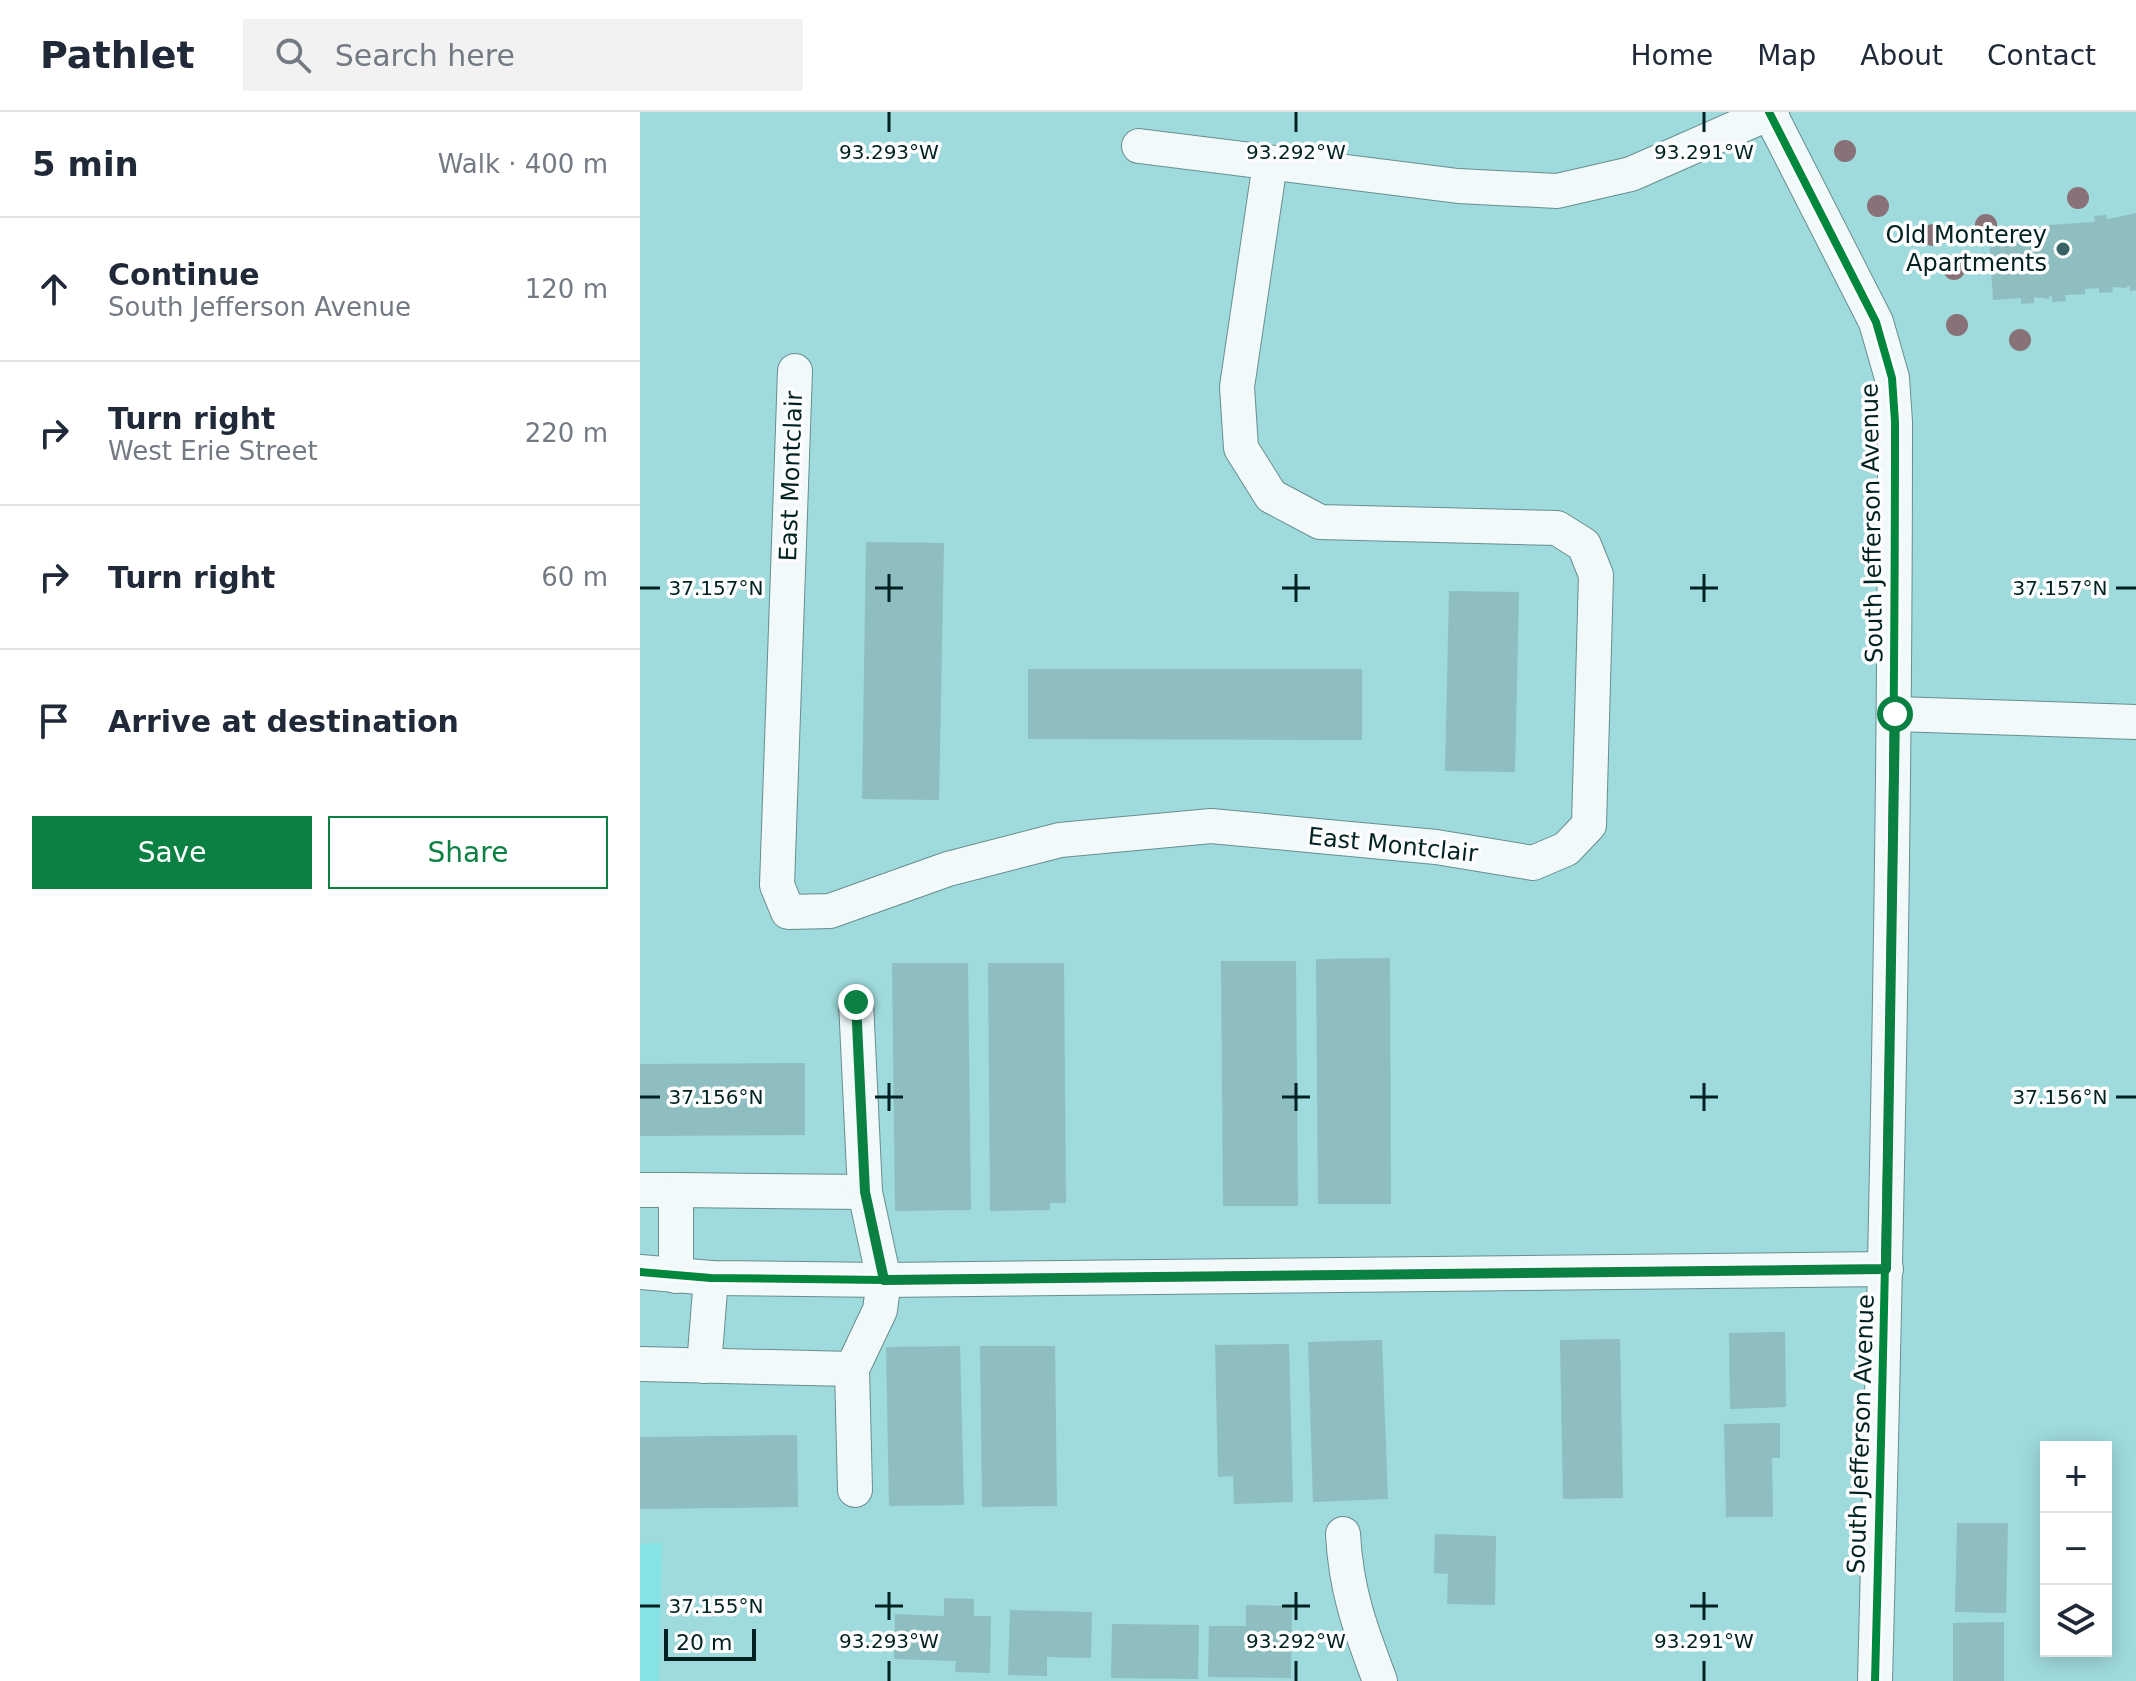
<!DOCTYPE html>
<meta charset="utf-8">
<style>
body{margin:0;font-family:"DejaVu Sans",sans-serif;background:#f2f2f3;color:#1f2937}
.controls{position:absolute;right:24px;bottom:24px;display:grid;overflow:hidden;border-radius:0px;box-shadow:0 4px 20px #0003}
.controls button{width:72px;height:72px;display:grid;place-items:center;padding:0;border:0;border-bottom:2px solid #e0e1e3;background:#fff;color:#1f2937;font:40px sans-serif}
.scale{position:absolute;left:24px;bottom:20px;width:92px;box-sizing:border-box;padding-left:8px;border:4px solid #002122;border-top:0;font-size:22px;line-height:28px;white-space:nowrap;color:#002122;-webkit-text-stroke:6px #fdfdfd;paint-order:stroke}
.stop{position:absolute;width:24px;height:24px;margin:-18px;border:6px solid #0b8043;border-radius:50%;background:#fff}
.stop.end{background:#0b8043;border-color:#fff;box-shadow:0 2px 8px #0008}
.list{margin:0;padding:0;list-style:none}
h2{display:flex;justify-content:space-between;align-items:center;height:104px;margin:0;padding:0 32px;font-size:34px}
h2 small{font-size:26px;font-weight:400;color:#747a83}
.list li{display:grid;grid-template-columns:52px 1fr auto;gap:24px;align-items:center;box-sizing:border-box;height:144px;padding:0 32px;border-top:2px solid #e0e1e3}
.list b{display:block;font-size:30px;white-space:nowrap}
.list p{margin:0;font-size:26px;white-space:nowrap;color:#747a83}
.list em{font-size:26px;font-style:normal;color:#747a83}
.actions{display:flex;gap:16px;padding:24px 32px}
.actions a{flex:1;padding:18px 0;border:2px solid #0b8043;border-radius:0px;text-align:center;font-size:28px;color:#0b8043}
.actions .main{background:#0b8043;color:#fff}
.icon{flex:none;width:44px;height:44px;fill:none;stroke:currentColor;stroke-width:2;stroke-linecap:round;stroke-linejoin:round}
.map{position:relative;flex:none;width:1496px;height:1569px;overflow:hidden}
header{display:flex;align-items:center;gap:48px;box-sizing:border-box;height:112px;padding:0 40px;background:#fff;border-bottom:2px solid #e0e1e3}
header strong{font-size:38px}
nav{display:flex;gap:44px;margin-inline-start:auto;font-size:28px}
.search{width:560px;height:72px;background:#f2f2f3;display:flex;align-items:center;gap:20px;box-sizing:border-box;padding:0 28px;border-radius:0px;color:#747a83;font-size:30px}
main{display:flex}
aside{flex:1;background:#fff}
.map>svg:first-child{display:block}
</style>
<header>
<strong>Pathlet</strong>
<div class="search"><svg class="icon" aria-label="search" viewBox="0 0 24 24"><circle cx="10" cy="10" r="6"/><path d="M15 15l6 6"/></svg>Search here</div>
<nav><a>Home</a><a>Map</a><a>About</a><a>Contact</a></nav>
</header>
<main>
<aside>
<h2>5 min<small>Walk · 400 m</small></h2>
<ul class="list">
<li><svg class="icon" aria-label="ahead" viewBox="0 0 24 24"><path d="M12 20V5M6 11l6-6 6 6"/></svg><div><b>Continue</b><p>South Jefferson Avenue</p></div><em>120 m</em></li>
<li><svg class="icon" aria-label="right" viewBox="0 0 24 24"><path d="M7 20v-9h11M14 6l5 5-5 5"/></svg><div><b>Turn right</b><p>West Erie Street</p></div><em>220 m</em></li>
<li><svg class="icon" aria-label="right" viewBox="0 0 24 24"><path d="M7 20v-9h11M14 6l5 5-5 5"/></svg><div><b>Turn right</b></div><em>60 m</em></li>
<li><svg class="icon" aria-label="arrive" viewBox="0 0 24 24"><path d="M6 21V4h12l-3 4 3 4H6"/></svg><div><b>Arrive at destination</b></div></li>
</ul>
<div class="actions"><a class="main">Save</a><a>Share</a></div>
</aside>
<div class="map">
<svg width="1496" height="1569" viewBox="0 0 1496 1569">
<rect width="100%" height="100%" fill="#9fdadc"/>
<polygon fill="#85e3e6" points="22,1431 19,1569 0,1569 0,1432"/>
<g fill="#8ebec0">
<polygon points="1496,101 1496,178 1490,179 1490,174 1487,174 1487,176 1472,175 1473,180 1459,181 1459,176 1445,177 1445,182 1425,183 1426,189 1412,190 1412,184 1409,184 1409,187 1394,185 1394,191 1381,192 1381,186 1353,188 1349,123 1376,121 1375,116 1389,115 1389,120 1409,119 1409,113 1455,110 1454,104 1466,103 1467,107 1469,107"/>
<polygon points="226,430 304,431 299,688 222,687"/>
<polygon points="809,479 879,480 875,660 805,659"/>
<polygon points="388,557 722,557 722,628 388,627"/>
<polygon points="750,846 751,1092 678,1092 676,847"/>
<polygon points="581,849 656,849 658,1094 583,1094"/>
<polygon points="252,851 328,851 331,1098 255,1099"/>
<polygon points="348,851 424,851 426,1091 410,1091 410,1098 350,1099"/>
<polygon points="165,951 165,1023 0,1024 0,952"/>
<polygon points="1145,1220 1146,1295 1090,1297 1089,1221"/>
<polygon points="980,1227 983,1386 923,1387 920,1228"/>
<polygon points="742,1228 748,1387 673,1390 668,1230"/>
<polygon points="649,1232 653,1390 594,1392 593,1364 578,1365 575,1233"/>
<polygon points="320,1234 324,1393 249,1394 246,1235"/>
<polygon points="340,1234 415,1234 417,1394 342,1395"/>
<polygon points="1140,1311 1140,1346 1132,1346 1133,1405 1086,1405 1084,1312"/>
<polygon points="157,1323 158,1395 0,1397 0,1325"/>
<polygon points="1317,1411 1368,1411 1366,1501 1315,1500"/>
<polygon points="795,1422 856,1424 855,1493 807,1492 808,1462 794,1461"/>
<polygon points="304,1486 334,1487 334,1504 351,1504 350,1561 315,1560 316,1549 254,1547 255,1502 304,1504"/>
<polygon points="606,1493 652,1494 651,1566 568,1565 569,1514 606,1514"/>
<polygon points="370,1498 452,1500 451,1546 407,1545 407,1564 368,1563"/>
<polygon points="1364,1510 1364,1569 1313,1569 1313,1511"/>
<polygon points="472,1512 559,1513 558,1567 471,1566"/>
</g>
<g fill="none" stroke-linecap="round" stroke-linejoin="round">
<defs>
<g id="minor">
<path d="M 1129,0 L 1236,210 L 1252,266 L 1255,310 C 1255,730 1246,1149 1235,1569"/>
<polyline points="499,34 818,74 917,79 991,62 1132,0"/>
<polyline points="155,259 137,773 148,800 190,799 308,757 420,728 571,714 796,735 893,751 926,737 949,713 956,463 944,433 917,416 680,410 631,384 601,336 597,275 630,51"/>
<polyline points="1255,602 1496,610"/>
<polyline points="0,1078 36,1078"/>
<polyline points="0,1160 71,1166 244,1168 1246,1157"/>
<polyline points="36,1164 36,1078 225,1080"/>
<polyline points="0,1252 212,1257"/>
<polyline points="64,1254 71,1166"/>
<polyline points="215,1378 212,1257 240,1198 244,1168 225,1080 216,890"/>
<path d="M 703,1422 C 706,1479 720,1516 740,1569"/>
</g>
</defs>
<use href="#minor" stroke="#688e8f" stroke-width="36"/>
<use href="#minor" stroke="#f1f9fa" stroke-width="34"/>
<defs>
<g id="cycleway">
<path d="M 1129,0 L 1236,210 L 1252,266 L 1255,310 C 1255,730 1246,1149 1235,1569"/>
<polyline points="0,1160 71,1166 244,1168 1246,1157"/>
</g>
</defs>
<use href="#cycleway" stroke="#fdfdfd" stroke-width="13"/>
<use href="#cycleway" stroke="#00873e" stroke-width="8"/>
</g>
<g fill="#887278">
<circle cx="1205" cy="39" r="11"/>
<circle cx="1438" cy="86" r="11"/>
<circle cx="1238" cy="94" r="11"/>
<circle cx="1346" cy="113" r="11"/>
<circle cx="1293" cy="123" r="11"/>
<circle cx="1314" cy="157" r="11"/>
<circle cx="1317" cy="213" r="11"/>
<circle cx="1380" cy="228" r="11"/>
</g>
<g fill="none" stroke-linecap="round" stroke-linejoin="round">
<polyline stroke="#0b8043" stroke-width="10" points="216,890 225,1080 244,1168 1246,1157 1255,602"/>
</g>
<path fill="none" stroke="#002122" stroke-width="3" d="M 249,0 L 249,20M 656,0 L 656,20M 1064,0 L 1064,20M 249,462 L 249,490M 656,462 L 656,490M 1064,462 L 1064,490M 0,476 L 20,476M 235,476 L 263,476M 642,476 L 670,476M 1050,476 L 1078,476M 1476,476 L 1496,476M 249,971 L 249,999M 656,971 L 656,999M 1064,971 L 1064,999M 0,985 L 20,985M 235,985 L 263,985M 642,985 L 670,985M 1050,985 L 1078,985M 1476,985 L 1496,985M 249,1480 L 249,1508M 656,1480 L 656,1508M 1064,1480 L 1064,1508M 0,1494 L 20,1494M 235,1494 L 263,1494M 642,1494 L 670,1494M 1050,1494 L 1078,1494M 249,1549 L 249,1569M 656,1549 L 656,1569M 1064,1549 L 1064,1569"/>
<circle fill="#386263" stroke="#fdfdfd" stroke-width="3" cx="1423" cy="137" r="8"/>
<g text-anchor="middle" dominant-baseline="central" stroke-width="7" stroke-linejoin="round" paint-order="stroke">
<g font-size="24" fill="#002122" stroke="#fdfdfd" text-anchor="end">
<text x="1407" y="123">Old Monterey<tspan x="1407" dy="28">Apartments</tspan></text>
</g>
<g font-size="24" fill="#002122" stroke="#fdfdfd">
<text transform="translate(151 364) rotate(-88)">East Montclair</text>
<text transform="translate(1232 411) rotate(-91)">South Jefferson Avenue</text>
<text transform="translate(753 733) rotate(6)">East Montclair</text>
<text transform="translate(1221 1322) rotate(-88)">South Jefferson Avenue</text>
</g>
</g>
<g font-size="20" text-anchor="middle" fill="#002122" stroke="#fdfdfd" stroke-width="7" stroke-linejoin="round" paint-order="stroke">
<text x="249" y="47">93.293°W</text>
<text x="656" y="47">93.292°W</text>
<text x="1064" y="47">93.291°W</text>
<text x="76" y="483">37.157°N</text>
<text x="1420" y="483">37.157°N</text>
<text x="76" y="992">37.156°N</text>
<text x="1420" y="992">37.156°N</text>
<text x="76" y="1501">37.155°N</text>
<text x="249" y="1536">93.293°W</text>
<text x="656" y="1536">93.292°W</text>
<text x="1064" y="1536">93.291°W</text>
</g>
</svg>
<div class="controls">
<button>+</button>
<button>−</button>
<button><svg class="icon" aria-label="layers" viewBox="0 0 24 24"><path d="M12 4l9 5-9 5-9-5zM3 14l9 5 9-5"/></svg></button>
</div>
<div class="scale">20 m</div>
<div class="stop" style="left:1255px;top:602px"></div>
<div class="stop end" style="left:216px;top:890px"></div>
</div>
</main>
